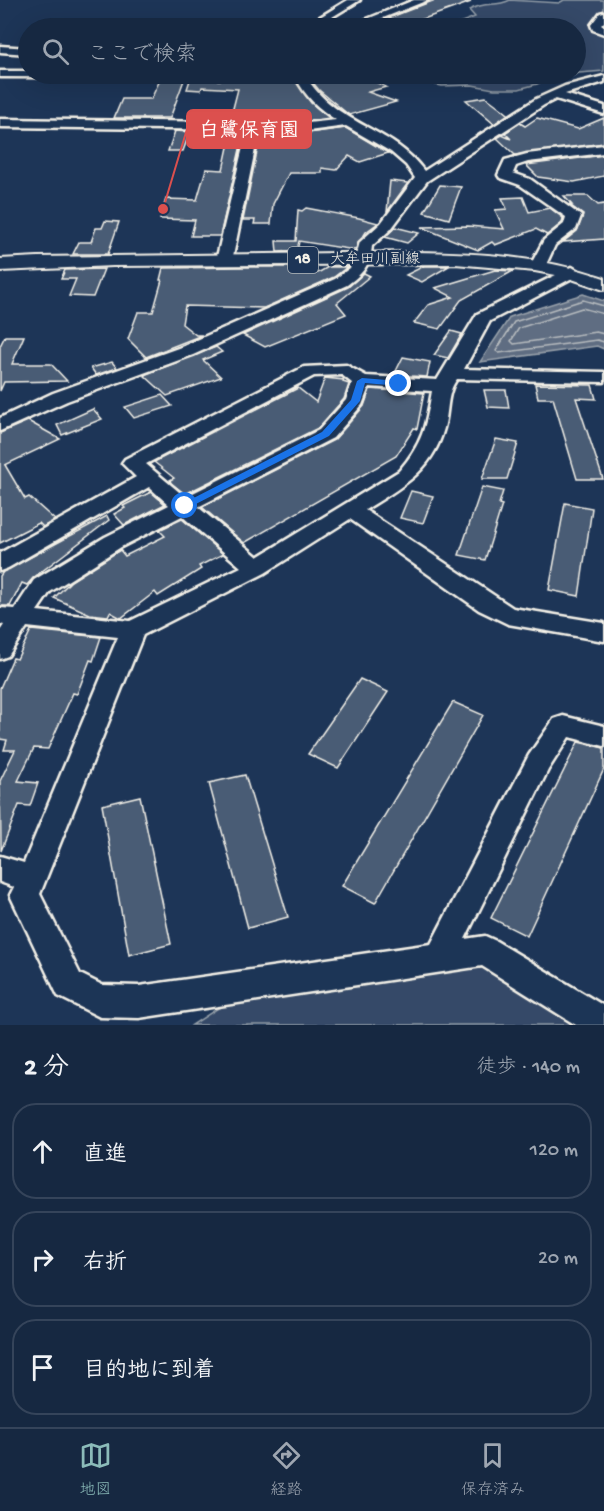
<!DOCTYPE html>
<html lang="ja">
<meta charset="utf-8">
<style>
body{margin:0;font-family:"Gochi Hand","Klee One",sans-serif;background:#1f3048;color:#f1f3f6}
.stop{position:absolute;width:18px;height:18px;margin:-14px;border:4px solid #1a73e8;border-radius:50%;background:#fff}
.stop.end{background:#1a73e8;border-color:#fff;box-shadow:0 2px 6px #0008}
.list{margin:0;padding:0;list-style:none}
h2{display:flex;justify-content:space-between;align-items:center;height:78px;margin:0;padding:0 24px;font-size:26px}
h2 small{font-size:20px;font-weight:400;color:#9ea6b1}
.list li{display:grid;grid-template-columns:39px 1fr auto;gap:18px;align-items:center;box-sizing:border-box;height:96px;margin:0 12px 12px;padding:0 12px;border:2px solid #35445a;border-radius:24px}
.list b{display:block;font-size:22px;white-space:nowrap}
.list em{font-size:20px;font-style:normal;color:#9ea6b1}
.icon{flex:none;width:33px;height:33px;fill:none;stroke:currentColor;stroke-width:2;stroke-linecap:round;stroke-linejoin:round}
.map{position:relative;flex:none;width:604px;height:1025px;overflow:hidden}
.search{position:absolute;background:#162841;box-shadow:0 6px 24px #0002;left:18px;right:18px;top:18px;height:66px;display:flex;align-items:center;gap:15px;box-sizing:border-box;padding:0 21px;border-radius:33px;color:#9ea6b1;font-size:22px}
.sheet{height:402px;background:#162841}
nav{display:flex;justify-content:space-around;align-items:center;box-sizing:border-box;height:84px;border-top:2px solid #35445a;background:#162841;font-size:16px;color:#9ea6b1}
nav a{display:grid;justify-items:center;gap:3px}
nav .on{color:#8bbbb9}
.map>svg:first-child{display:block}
</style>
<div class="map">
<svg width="604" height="1025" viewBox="0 0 604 1025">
<rect width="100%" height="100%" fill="#1d3557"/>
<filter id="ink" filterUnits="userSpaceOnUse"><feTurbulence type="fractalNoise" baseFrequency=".0167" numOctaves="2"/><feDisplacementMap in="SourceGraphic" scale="12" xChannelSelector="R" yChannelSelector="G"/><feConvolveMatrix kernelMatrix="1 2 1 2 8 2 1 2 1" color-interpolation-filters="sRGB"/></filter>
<g filter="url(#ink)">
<g fill="#354a67" stroke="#949ea8" stroke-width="1.5">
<path d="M 510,0 L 559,3 L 564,0 L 604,0 L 604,71 L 579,73 L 572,76 L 545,80 L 537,84 L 519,89 L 494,89 L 472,85 L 442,86 L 383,74 L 576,74 L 576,28 L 446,28 L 475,17 L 469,10 C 488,0 494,8 510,0 Z"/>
<polygon points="409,956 560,981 604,1017 604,1025 192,1025 229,1001"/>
</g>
<polygon fill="#5e6d82" stroke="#9aa2ab" stroke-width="1.5" points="583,294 604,301 604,349 597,346 480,362 510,317"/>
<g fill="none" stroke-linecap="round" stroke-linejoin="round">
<g stroke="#b8bcbf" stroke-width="1.5">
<polyline points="604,306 583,300 514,322 496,351 499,353 597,340 604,342"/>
<polyline points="604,314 582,308 519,328 511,341 514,344 596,332 604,334"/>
</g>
</g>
<g fill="#485b74" stroke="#f4f1e8" stroke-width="1.5">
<polygon points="435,0 471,2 398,28 363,28"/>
<polygon points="306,74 359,74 386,87 368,92 396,102 349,115 319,90"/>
<polygon points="160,80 184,80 170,118 114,118 122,99 151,99"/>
<polygon points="190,80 295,80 311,103 330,118 308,121 230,120 238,89 202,87 201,90 187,89"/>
<polygon points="486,97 502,109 508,114 494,124 466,100"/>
<polygon points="537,118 578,129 604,118 604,143 515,155 497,138 502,135 511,139 505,133 520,123 525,126"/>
<polygon points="346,128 388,153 360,162 349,156 336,170 322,168 322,173 289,173 273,204 271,224 254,224 255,220 243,220 261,132 308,133"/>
<polygon points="175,131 190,132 183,151 168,151"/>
<polygon points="227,132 244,132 220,236 191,236 195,220 160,219 166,199 197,200 206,169 223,170 230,138 225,138"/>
<polygon points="604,155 604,176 574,182 538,177 526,165"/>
<polygon points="390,181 408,183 387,212"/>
<polygon points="440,185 461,187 449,219 424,212"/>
<polygon points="564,196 588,196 598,205 604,204 604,239 563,242 577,231 583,215 570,205 572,205"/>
<polygon points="523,197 529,212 550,208 563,218 562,223 547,235 536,229 495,245 492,242 478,250 421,227 468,226 504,229 495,210 507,209 502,198"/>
<polygon points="306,208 359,218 378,223 366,232 355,250 299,241 297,251 277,252 276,241 296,241 298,210 302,211"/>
<polygon points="105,221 119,222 108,254 73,254 79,242 91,242 96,228 102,228"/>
<polygon points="395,227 419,233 407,243 385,237"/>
<polygon points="424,266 449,266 422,282 406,275"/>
<polygon points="245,267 302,267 318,273 328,267 347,267 334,277 264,308 185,306 182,324 196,335 202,335 146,357 128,339 138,312 153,312 162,280 160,280 163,268"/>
<polygon points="104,269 93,297 69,296 76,279 61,279 65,270"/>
<polygon points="495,270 513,271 461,300 440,329 414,323 428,305 453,297 435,288"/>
<polygon points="364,273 370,276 337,303 346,314 265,347 243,335 348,287"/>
<polygon points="451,331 462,334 448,358 434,355"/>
<polygon points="5,336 24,336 12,364 51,364 67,381 4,382 0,391 0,346"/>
<polygon points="216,347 222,352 203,360 221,377 167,396 144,375"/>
<polygon points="403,357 430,362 427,377 394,375"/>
<polygon points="112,362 117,368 96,375 91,368"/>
<polygon points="325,378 344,380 343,382 349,384 344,399 318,428 185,494 171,483 170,480 174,478 154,462 298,388 316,402"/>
<polygon points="535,384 592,385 596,399 576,398 603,479 577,479 553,398 538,398"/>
<polygon points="370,389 424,393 417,429 414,428 396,456 244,543 202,507 334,440 364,406"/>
<polygon points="484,390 506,390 509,408 488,407"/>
<polygon points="162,395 172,406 134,418 125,407"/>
<polygon points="93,409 102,419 62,435 57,425"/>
<polygon points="28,421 60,439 5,465 25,499 29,497 55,520 43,527 39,523 0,543 0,433"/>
<polygon points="496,439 518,443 507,479 482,479"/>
<polygon points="482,487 503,491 499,504 502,505 485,560 459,555"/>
<polygon points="411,491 433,496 423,523 400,518"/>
<polygon points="151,492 165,504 124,525 114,514 125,508 123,506"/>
<polygon points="565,503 592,508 579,596 549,590"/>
<polygon points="107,516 109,520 33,578 27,585 22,583 10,606 0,606 0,576 3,572"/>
<polygon points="182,519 223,554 199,566 201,569 158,596 155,592 121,618 110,612 108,616 90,614 54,598 71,581 120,550 125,556 165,536 159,530"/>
<polygon points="31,630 101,637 93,661 90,660 77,694 73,693 48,749 34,748 18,781 38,783 30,806 19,805 1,851 0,781 15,750 4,750 7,740 0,739 0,688 13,658 17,659"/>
<polygon points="360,679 388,692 338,768 308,754"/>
<polygon points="453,702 483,715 375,903 342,886"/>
<polygon points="578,742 604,748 604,769 527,936 491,918"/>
<polygon points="245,775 288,917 248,928 209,783"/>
<polygon points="140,796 171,944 129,955 102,805"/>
</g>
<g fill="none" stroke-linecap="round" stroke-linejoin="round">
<defs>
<g id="minor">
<polygon points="348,0 360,0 314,28 302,28"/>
<polygon points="414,0 428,0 358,28 345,28"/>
<polygon points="604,12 604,22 601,25 604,27 604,34 593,30 591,25 600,13"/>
<polygon points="0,46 28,48 28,54 0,52"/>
<path d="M 0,71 L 28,71 L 28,74 L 304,74 C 336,127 390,125 424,171 L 536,99 L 565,86 L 604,76 L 604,82 L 565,94 L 604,106 L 604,114 L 556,99 L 544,105 L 427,181 L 391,229 L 372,246 C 370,266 362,274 347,285 L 193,355 L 67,401 L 0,431 L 0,418 L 53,393 L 181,347 L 335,279 L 350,268 L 355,260 L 360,242 L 381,223 L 415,178 L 406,165 L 391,152 L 346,126 L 308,131 L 259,130 L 232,261 L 229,264 L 219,264 L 216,261 L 247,130 L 0,127 L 0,119 L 308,123 L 336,120 C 318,108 306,97 296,78 L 0,77 Z"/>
<polygon points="604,145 604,153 528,162 516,166 513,173 530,179 581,216 576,229 555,245 544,269 532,269 530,266 544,240 564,224 566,217 520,185 500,178 498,175 505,160 527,154"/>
<path d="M 572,267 L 580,272 L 578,275 L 490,321 L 464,369 L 604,372 L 604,382 L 457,379 C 446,393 449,412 444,428 C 432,472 401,487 365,510 L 513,608 L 604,623 L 604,641 L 508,624 L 479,610 L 350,519 L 265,573 L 143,635 L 40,894 L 80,974 L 102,985 L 139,986 L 431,944 L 529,755 L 554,719 L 563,716 L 604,726 L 604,746 L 569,737 L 548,770 L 465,939 L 485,936 L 496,941 L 604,1006 L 604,1025 L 576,1025 L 482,966 L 139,1018 L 100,1017 L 58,996 L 10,895 L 14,887 L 0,882 L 0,856 L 24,863 L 118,637 L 27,627 L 8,656 L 0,659 L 0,631 L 4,625 L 0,624 L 0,608 L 15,609 L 34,580 L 105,537 L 169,505 L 149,487 L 8,568 L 0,571 L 0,553 L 136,477 L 122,463 L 125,459 L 304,367 L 346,365 L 366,376 L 437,380 L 477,314 ZM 342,375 L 352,383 L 346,400 L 319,430 L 185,497 L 146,464 L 314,376 ZM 369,387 L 432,391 C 426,426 423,443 399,471 L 258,557 L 198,507 L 333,438 L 362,405 ZM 182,516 L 241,567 L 130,621 L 37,611 L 50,592 L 121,547 Z"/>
</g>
<path id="major" d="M 415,252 C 479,253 542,256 604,278 L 604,290 L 566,277 L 535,271 L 455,264 L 113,266 L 0,271 L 0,259 L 38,257 Z"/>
</defs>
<use href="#minor" stroke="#f4f1e8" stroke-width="5"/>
<use href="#major" stroke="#f4f1e8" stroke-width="4"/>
<use href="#minor" fill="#1d3557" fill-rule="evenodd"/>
<use href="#major" fill="#1d3557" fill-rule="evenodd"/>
</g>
</g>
<polygon fill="#1a73e8" points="362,378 399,381 403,384 399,386 365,383 360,401 329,436 188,508 182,508 182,504 322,432 351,400 357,381"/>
<g text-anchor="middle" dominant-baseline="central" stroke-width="5" stroke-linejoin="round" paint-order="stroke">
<g font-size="15" fill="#f4f1e8" stroke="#1d3557">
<text x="375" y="260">大牟田川副線</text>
</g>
<rect fill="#1d3557" stroke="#b4b9bc" stroke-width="1.5" x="288" y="247" width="30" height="26" rx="4.5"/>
<g font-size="16" font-weight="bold" fill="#f4f1e8">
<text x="303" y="260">18</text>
</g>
</g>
<path fill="none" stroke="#dc504e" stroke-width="2" d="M163 209L187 129"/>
<circle fill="#dc504e" stroke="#1d3557" stroke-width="2" cx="163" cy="209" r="6"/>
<rect fill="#dc504e" stroke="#dc504e" stroke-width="2" x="187" y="110" width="124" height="38" rx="6"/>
<g font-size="20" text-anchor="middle" font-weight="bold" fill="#fff">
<text x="249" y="136">白鷺保育園</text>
</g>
</svg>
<div class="stop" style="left:185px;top:506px"></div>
<div class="stop end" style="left:399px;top:384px"></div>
<div class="search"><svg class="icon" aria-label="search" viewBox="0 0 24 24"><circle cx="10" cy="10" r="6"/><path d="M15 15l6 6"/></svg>ここで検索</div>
</div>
<section class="sheet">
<h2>2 分<small>徒歩 · 140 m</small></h2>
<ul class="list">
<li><svg class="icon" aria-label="ahead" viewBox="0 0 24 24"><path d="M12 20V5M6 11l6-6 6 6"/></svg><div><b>直進</b></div><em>120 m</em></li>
<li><svg class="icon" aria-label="right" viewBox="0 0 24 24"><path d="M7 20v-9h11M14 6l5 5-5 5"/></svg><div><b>右折</b></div><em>20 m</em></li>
<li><svg class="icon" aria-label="arrive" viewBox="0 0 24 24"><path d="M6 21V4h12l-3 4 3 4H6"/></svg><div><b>目的地に到着</b></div></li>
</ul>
</section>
<nav>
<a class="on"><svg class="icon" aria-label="map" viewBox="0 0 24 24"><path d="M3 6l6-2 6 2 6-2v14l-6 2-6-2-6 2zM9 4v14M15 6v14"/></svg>地図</a>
<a><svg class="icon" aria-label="directions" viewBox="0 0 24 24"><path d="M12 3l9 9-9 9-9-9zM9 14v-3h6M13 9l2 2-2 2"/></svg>経路</a>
<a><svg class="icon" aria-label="saved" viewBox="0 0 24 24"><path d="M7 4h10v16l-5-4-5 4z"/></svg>保存済み</a>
</nav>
